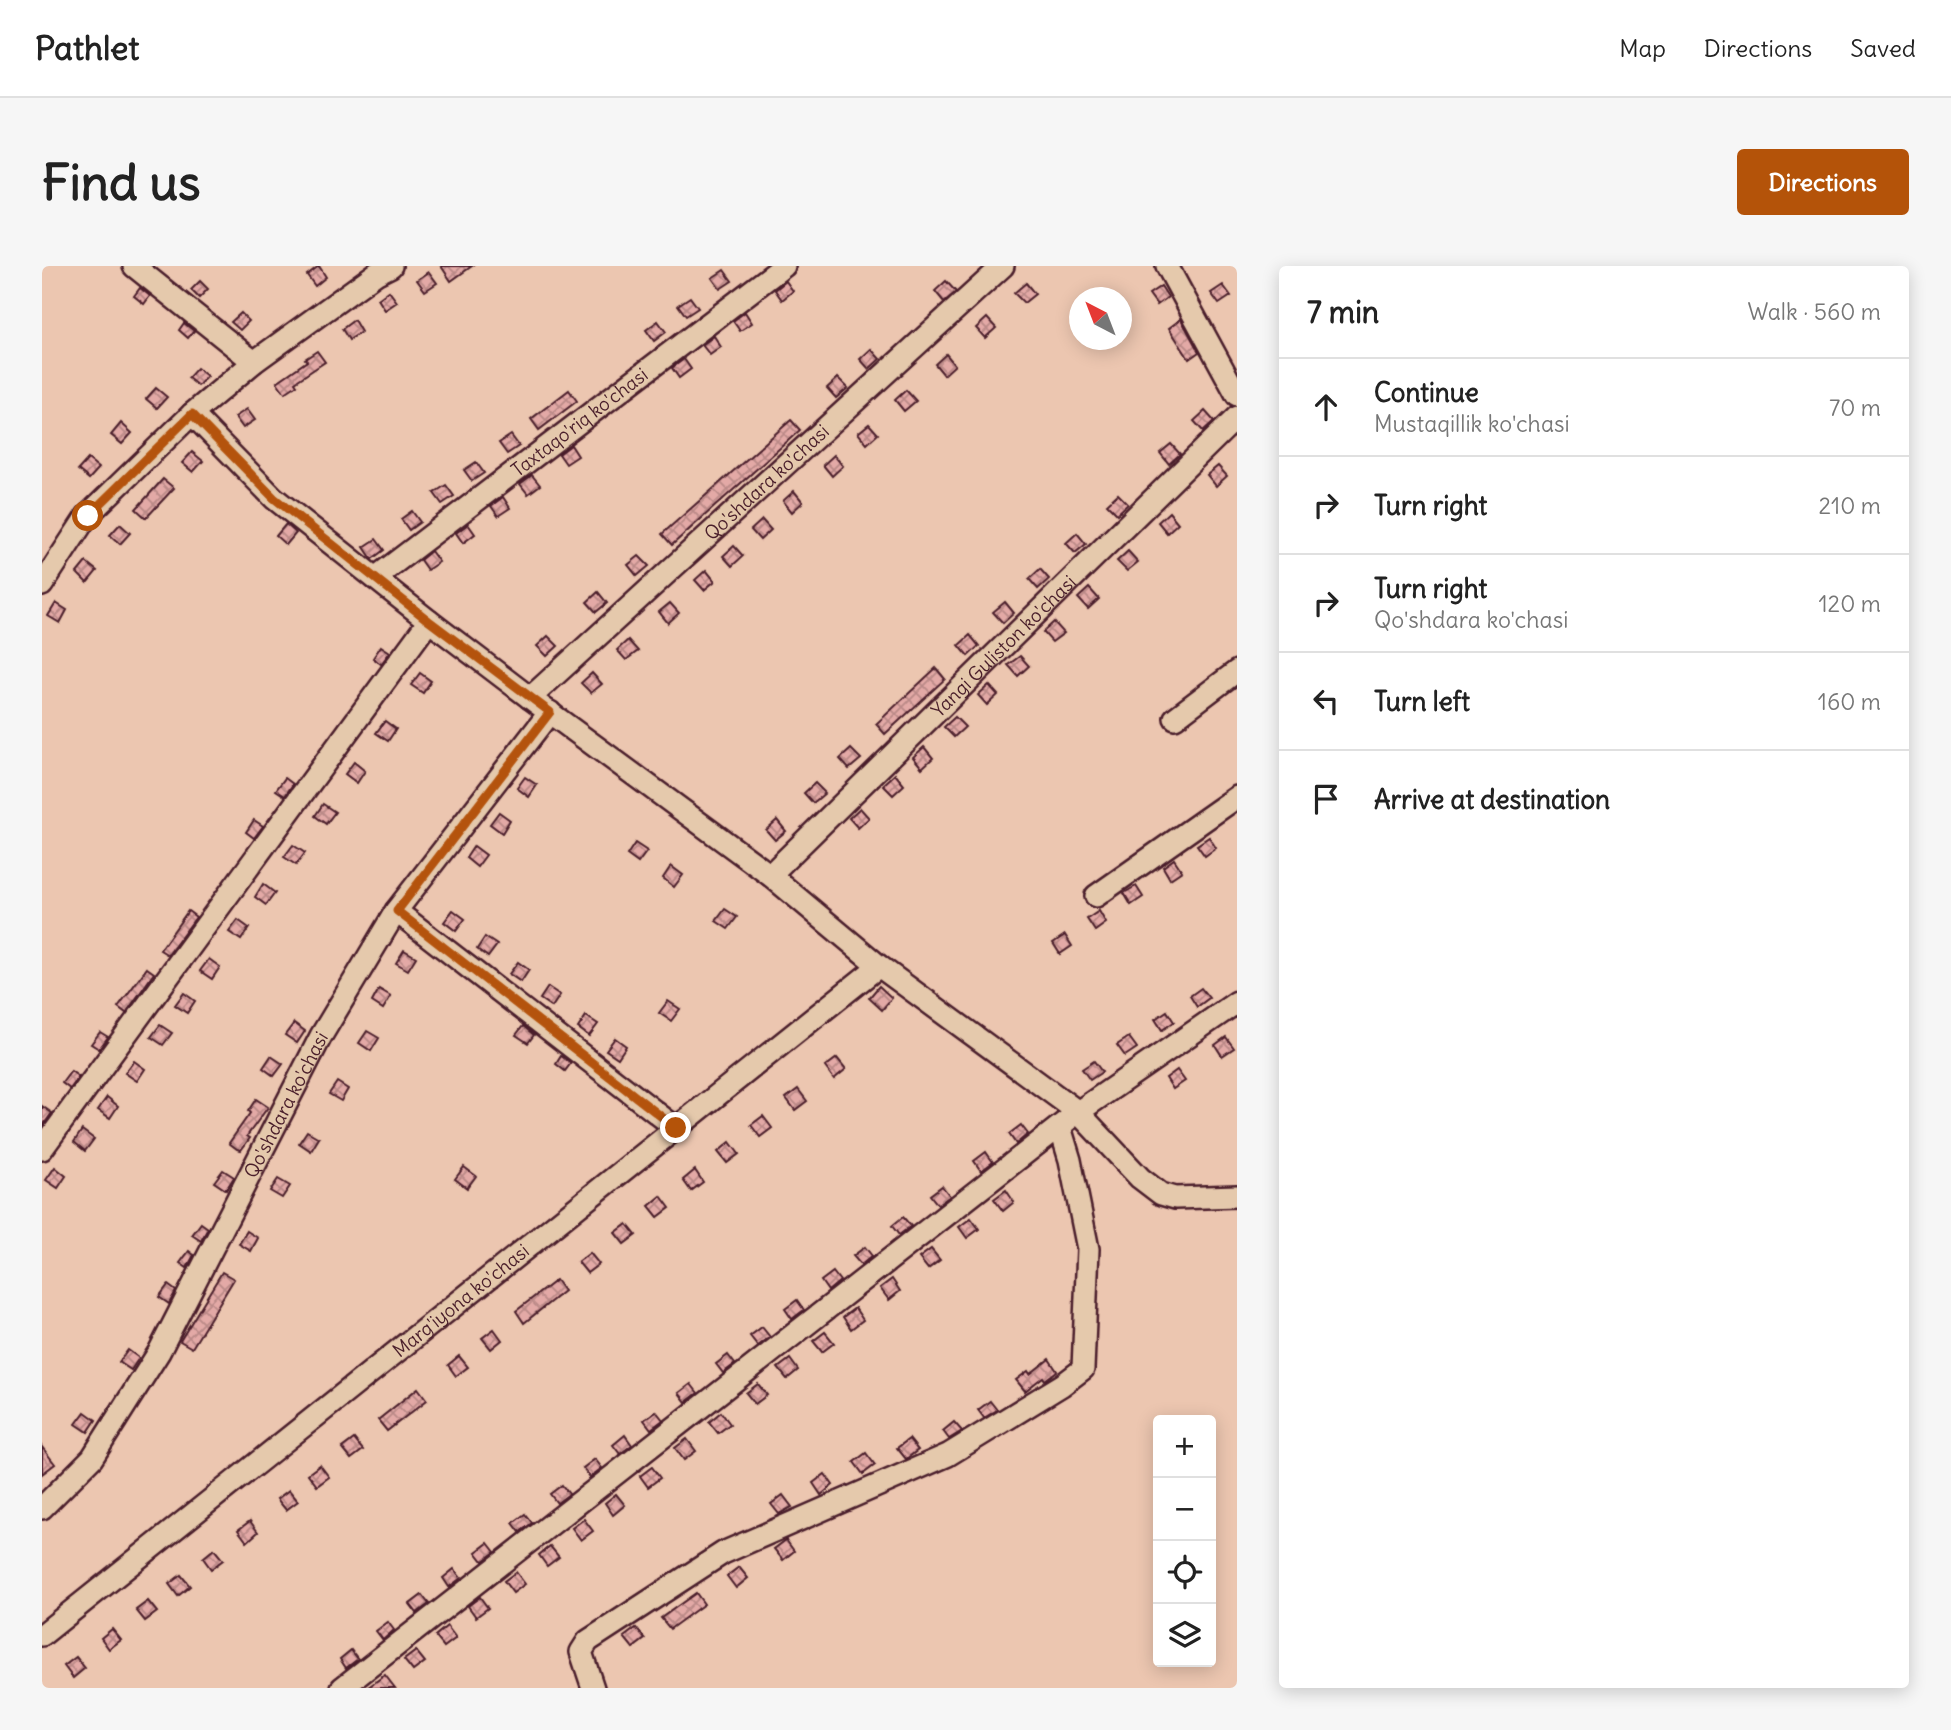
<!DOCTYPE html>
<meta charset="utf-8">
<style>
body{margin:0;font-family:Delius,sans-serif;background:#f6f6f6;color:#222}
.controls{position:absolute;right:21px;bottom:21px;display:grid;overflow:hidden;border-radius:7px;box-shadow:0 4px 18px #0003}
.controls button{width:63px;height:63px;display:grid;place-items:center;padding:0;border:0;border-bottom:2px solid #e0e0e0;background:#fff;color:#222;font:35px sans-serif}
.compass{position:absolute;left:1027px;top:21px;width:63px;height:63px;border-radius:50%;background:#fff;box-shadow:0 4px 18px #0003;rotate:318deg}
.stop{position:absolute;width:21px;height:21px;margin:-16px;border:5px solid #b45309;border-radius:50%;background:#fff}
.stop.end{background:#b45309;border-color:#fff;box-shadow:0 2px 7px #0008}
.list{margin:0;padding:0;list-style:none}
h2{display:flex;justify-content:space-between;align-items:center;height:91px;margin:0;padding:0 28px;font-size:30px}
h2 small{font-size:23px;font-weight:400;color:#767676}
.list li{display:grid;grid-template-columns:46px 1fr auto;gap:21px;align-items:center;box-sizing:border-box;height:98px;padding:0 28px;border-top:2px solid #e0e0e0}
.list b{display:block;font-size:26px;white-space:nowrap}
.list p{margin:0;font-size:23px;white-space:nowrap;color:#767676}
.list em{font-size:23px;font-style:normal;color:#767676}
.icon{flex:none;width:38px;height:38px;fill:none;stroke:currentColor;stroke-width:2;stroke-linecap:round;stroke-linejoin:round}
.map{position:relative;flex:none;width:1195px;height:1422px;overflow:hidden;border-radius:7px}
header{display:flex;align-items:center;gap:42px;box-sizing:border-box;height:98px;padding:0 35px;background:#fff;border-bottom:2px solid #e0e0e0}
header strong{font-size:33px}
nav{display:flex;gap:38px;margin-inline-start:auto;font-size:24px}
.intro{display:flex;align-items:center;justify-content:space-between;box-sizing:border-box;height:168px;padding:0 42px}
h1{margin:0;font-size:49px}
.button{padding:18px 32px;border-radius:7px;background:#b45309;color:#fff;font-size:24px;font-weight:700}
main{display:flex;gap:42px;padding:0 42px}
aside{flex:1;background:#fff;border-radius:7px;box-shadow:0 4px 18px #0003}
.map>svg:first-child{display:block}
</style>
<header>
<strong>Pathlet</strong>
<nav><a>Map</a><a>Directions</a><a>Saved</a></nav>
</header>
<div class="intro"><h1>Find us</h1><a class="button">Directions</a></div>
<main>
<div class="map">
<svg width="1195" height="1422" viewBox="0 0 1195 1422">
<defs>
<pattern id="building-cross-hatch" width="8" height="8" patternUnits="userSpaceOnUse" patternTransform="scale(1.75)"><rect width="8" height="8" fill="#e3a9a6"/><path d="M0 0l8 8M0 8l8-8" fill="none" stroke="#ba8987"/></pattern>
</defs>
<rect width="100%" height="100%" fill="#ecc6b0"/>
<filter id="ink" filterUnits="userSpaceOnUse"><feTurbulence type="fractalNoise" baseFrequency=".0143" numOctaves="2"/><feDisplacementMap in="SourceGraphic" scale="14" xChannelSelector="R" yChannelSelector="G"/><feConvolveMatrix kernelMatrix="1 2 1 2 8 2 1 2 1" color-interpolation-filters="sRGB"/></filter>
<g filter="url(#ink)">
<g fill="url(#building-cross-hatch)" stroke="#4a1f2b" stroke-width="2">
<polygon points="277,0 284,11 273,20 265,9"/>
<polygon points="399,0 430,0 409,15"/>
<polygon points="682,4 690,15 678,23 670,12"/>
<polygon points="387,6 395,17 383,25 375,14"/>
<polygon points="158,15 166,23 157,32 149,24"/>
<polygon points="744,15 751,25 740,34 733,24"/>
<polygon points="904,15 914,26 902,36 893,25"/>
<polygon points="984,17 993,28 982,37 972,27"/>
<polygon points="1181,19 1189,30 1177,38 1169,27"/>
<polygon points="1119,20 1126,31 1115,39 1107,28"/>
<polygon points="98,22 108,30 102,38 92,30"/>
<polygon points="347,25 355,36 343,44 336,33"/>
<polygon points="648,31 656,42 644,50 636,39"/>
<polygon points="703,46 710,57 698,65 691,55"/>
<polygon points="199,47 207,55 198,64 189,56"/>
<polygon points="945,52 954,62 943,72 934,62"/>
<polygon points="1139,53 1157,86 1147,93 1127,62"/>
<polygon points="312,54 319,66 307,74 300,63"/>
<polygon points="616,55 624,66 612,75 604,64"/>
<polygon points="142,57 152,65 146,72 137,64"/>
<polygon points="672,70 679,81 668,89 660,79"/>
<polygon points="829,83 838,93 827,103 818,93"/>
<polygon points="275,85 283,96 253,116 255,119 243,127 235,116 265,95 263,93"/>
<polygon points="904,88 913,99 902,109 893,98"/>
<polygon points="642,93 649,103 637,112 630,102"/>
<polygon points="155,102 165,110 156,120 146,112"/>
<polygon points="796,112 806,122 794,132 785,122"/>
<polygon points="114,122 125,131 115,142 104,133"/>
<polygon points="527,124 535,135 497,164 489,153"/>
<polygon points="864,124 874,135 862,145 853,134"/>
<polygon points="205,143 213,154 201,162 193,151"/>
<polygon points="1163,145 1172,155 1161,165 1152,155"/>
<polygon points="749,154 758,164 630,279 620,268"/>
<polygon points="79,157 90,167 80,178 69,169"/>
<polygon points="827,158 836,168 825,178 816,167"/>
<polygon points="469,169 477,180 465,188 457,177"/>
<polygon points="1129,178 1138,188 1127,198 1118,187"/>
<polygon points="529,179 536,190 524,198 517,188"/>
<polygon points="150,186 161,195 151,206 140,197"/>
<polygon points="792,189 801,200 790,210 781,199"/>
<polygon points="46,193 57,202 47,213 36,204"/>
<polygon points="434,196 442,207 430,215 422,204"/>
<polygon points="1176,200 1185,210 1174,220 1165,209"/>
<polygon points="490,209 498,219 486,228 478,218"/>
<polygon points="121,213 132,222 104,252 94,243"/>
<polygon points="404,219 412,230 400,238 392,227"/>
<polygon points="752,225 761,236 750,246 741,235"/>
<polygon points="1076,228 1086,238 1075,248 1065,238"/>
<polygon points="461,231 468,242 456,250 449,240"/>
<polygon points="370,245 378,256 367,264 359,253"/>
<polygon points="1127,246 1136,257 1125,267 1116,256"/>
<polygon points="720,254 729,264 718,274 709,264"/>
<polygon points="78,258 88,267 78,278 68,269"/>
<polygon points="244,258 254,267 244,279 234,270"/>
<polygon points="426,258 433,268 421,277 414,267"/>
<polygon points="1035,267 1044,278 1033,287 1024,277"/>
<polygon points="334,273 342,284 330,293 322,281"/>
<polygon points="692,280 701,290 690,300 681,290"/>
<polygon points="389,285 397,296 385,304 378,294"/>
<polygon points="1086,285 1096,296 1085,305 1075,295"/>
<polygon points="597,290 607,300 595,310 586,299"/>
<polygon points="44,296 55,305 45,317 35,307"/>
<polygon points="998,303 1007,313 996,323 987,313"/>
<polygon points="664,304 673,315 662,324 653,314"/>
<polygon points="1047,322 1057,333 1046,343 1036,332"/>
<polygon points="556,326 565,337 554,346 545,336"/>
<polygon points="963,336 972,347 961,357 951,346"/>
<polygon points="14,337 25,344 18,357 6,350"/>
<polygon points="628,337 637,347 626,357 617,346"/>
<polygon points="1012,356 1022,367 1010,376 1001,366"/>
<polygon points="928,369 937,380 926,390 917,379"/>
<polygon points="506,370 516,380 505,390 495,380"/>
<polygon points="586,374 596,385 584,394 575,384"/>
<polygon points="339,380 348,386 339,398 331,392"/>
<polygon points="978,390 987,400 976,410 966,399"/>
<polygon points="894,402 903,413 843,468 834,458"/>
<polygon points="378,407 389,415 381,427 369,419"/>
<polygon points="550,407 560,418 549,427 539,417"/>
<polygon points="947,419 956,429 945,439 936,429"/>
<polygon points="913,451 923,461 912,471 902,461"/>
<polygon points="343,455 354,463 346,475 334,467"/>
<polygon points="882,481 891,492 880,502 871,491"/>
<polygon points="809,483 819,493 807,503 798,493"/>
<polygon points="312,496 323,505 315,517 303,508"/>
<polygon points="853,508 862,519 851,529 841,519"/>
<polygon points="483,511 495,519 487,531 475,522"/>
<polygon points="243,512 251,518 243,530 234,524"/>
<polygon points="773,517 783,527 771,537 762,527"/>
<polygon points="281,538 293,546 284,558 273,550"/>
<polygon points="818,542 827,552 816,562 807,552"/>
<polygon points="457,546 468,554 460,567 448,558"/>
<polygon points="212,554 221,560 212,572 204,566"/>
<polygon points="735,554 744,565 733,574 724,564"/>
<polygon points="1167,571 1174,582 1163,590 1155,579"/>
<polygon points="593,577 605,585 596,597 585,589"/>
<polygon points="251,579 263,587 254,599 242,591"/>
<polygon points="432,580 444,589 435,601 424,592"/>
<polygon points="1132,593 1140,605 1128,613 1121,601"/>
<polygon points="629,600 641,609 632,621 621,612"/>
<polygon points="221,618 233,627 224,639 213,631"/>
<polygon points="1094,620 1101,631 1089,639 1082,627"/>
<polygon points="683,643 695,651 686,663 674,655"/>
<polygon points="411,644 423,653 414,665 402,656"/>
<polygon points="146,645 154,651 126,689 118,684"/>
<polygon points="1057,645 1064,657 1053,665 1045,653"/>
<polygon points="196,654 207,662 199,674 187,666"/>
<polygon points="1023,669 1030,680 1018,688 1011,677"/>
<polygon points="443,671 455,679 446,691 435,683"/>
<polygon points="362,684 374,691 366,704 354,697"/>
<polygon points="167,693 178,701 170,713 158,705"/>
<polygon points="476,696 487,704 479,716 467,708"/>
<polygon points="105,702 112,707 84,747 76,741"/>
<polygon points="837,720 850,732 840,744 827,732"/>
<polygon points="506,721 518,729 510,741 498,733"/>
<polygon points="1159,722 1167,732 1155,741 1148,730"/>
<polygon points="337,723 349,730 341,743 330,736"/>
<polygon points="142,727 153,735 145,747 133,739"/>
<polygon points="626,735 638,743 629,755 617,747"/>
<polygon points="1125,745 1132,756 1120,764 1113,753"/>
<polygon points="544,750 556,758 547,770 536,762"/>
<polygon points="252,757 263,765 255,777 243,769"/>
<polygon points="118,759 130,767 121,779 109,771"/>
<polygon points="481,760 492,769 486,777 474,769"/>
<polygon points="325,765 337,772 329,785 317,777"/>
<polygon points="58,766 66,771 57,783 49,778"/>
<polygon points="1087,771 1095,782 1083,790 1075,779"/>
<polygon points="1184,771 1192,782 1180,790 1173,779"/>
<polygon points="573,772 584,780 576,792 564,784"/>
<polygon points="229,790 241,798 232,810 221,802"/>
<polygon points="519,790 529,797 523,805 514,798"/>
<polygon points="795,792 804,803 792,813 783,801"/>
<polygon points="92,795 103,803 95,815 83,807"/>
<polygon points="1052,795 1060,806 1048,814 1040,803"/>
<polygon points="1135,804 1143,815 1131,823 1124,812"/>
<polygon points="29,805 37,811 28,823 20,817"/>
<polygon points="295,816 306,823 299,835 287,828"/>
<polygon points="756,823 765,835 753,844 744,832"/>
<polygon points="65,831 76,840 68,852 56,844"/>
<polygon points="214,833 226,841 205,870 208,872 199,884 195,883 187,877 208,847 206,845"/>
<polygon points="0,840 10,847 0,861"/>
<polygon points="721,850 730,862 718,871 709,859"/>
<polygon points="979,859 986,868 974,878 967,868"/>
<polygon points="40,864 52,873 43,885 32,876"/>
<polygon points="265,865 277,872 269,885 257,877"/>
<polygon points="688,876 697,888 685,897 676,886"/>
<polygon points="944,886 951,896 939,905 932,895"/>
<polygon points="13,901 24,910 16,922 4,914"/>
<polygon points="422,901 434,910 425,922 413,913"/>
<polygon points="181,904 192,911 184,924 172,916"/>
<polygon points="653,904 661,916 649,925 641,914"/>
<polygon points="236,913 248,920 240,932 228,925"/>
<polygon points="900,920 908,930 896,939 888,929"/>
<polygon points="964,924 972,936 961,945 952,933"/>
<polygon points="619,930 628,942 616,951 607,940"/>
<polygon points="861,951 869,960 857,969 850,960"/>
<polygon points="929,952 937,963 925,972 917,961"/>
<polygon points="159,957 166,962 159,975 150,969"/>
<polygon points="585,958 594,969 582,978 573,967"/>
<polygon points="205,965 216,972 209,985 197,978"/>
<polygon points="823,981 830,990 819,999 811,990"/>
<polygon points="889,983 898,994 886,1003 877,992"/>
<polygon points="147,985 152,989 145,1002 138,997"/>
<polygon points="548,987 557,998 545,1007 536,996"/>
<polygon points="180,1006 192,1013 150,1082 138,1075"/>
<polygon points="791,1006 798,1015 786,1025 779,1015"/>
<polygon points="850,1013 858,1025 847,1034 838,1022"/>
<polygon points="514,1014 522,1025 482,1057 474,1045"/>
<polygon points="126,1019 134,1025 127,1038 117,1031"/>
<polygon points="755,1034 762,1044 750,1053 743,1043"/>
<polygon points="813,1042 821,1054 809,1063 801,1051"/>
<polygon points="720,1061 728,1071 716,1080 708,1070"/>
<polygon points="452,1063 460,1074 449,1083 440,1072"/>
<polygon points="783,1066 792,1077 780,1086 771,1075"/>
<polygon points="86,1084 97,1092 89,1104 77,1096"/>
<polygon points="686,1089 693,1098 681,1107 674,1098"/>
<polygon points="417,1090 426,1101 414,1110 406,1099"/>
<polygon points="748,1093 756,1104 745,1113 736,1102"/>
<polygon points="1007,1093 1015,1105 1003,1114 1001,1111 983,1125 974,1114 986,1105 988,1108"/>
<polygon points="649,1118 656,1127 644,1136 637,1127"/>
<polygon points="716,1118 725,1129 713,1138 704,1127"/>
<polygon points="376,1122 385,1134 345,1165 336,1154"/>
<polygon points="948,1135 955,1144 942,1152 936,1144"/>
<polygon points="614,1145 621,1154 609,1163 602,1154"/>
<polygon points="43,1146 54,1154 46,1166 34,1158"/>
<polygon points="679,1146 688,1158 676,1167 667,1156"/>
<polygon points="912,1156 920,1165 907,1173 901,1165"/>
<polygon points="583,1169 590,1179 578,1188 571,1179"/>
<polygon points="312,1173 321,1184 309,1193 300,1182"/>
<polygon points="645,1173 654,1185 642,1194 633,1182"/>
<polygon points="867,1173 876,1184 864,1193 855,1182"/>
<polygon points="0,1181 13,1198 0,1208"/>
<polygon points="824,1187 833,1199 821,1208 812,1196"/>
<polygon points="553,1193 560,1202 548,1211 541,1202"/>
<polygon points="278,1199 287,1211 275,1220 266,1208"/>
<polygon points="610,1201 618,1212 606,1221 598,1210"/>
<polygon points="783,1208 791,1219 779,1229 771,1217"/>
<polygon points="520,1219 527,1228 515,1237 508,1228"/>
<polygon points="247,1224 256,1235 244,1244 235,1233"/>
<polygon points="574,1228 583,1239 571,1249 563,1237"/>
<polygon points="741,1229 750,1241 737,1248 729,1238"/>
<polygon points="483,1248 490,1257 478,1266 471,1257"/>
<polygon points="542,1253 551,1265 539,1274 530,1262"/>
<polygon points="208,1255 216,1266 205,1276 196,1264"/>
<polygon points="744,1274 752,1285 741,1294 732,1283"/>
<polygon points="446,1277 453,1286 441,1295 434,1286"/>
<polygon points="508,1280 517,1291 505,1300 497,1289"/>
<polygon points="172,1283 181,1294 169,1303 161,1292"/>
<polygon points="697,1301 706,1312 694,1322 685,1310"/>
<polygon points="412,1303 419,1312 407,1321 401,1312"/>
<polygon points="474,1306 483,1318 471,1327 462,1315"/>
<polygon points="139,1309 148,1320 136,1330 127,1318"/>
<polygon points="654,1327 662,1338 628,1363 619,1352"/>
<polygon points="380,1329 387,1338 375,1347 368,1338"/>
<polygon points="438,1331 446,1342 434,1351 426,1340"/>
<polygon points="106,1335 115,1346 103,1355 94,1344"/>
<polygon points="346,1356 352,1364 341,1374 334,1365"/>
<polygon points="405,1360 414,1372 402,1381 393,1370"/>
<polygon points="594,1362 603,1373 591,1382 582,1371"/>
<polygon points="70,1363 79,1374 67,1383 59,1372"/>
<polygon points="309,1384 316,1393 304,1402 298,1393"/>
<polygon points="374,1385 383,1396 371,1405 362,1394"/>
<polygon points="34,1391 43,1402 31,1412 22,1400"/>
<polygon points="343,1409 353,1422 325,1422"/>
</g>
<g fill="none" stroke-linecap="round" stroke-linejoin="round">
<defs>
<g id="minor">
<polyline points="92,0 212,96"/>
<polyline points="1125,0 1195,129"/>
<polyline points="150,148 232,232 387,355 496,438 728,609 837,700 1036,846 1098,912 1119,928 1133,932 1195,930"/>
<path id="s1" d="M 333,312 L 742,0"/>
<polyline points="0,319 45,250 150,148 212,96 335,7 349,0"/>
<path id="s2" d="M 488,432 L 961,0"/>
<polyline points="1133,452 1195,405"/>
<path id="s3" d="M 728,609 L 1195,151"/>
<polyline points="1054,630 1195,531"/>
<polyline points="354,645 634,862"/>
<polyline points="0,883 387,355"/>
<path id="s4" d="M 0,1242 L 50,1192 L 117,1086 L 279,770 L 354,645 L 508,446"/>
<path id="s5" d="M 0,1369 L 837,700"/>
<polyline points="300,1422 1036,846 1195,736"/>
<polyline points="551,1422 539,1386 546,1375 681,1287 906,1189 1020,1119 1041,1103 1046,983 1028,894 1018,861"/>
</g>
</defs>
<use href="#minor" stroke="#4a1f2b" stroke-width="26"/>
<use href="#minor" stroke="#e5c9ac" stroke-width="21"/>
</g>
</g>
<g fill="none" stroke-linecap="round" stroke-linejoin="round" filter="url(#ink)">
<polyline stroke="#b45309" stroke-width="9" points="46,250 150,148 232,232 387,355 508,446 355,645 634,862"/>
</g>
<g text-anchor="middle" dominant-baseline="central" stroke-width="5" stroke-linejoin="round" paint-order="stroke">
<g font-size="19" fill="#4a1f2b" stroke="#e5c9ac">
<text stroke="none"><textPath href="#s1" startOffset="257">Taxtaqo'riq ko'chasi</textPath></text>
<text stroke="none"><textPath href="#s2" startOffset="320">Qo'shdara ko'chasi</textPath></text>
<text stroke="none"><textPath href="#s3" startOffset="327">Yangi Guliston ko'chasi</textPath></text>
<text stroke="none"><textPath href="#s4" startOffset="474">Qo'shdara ko'chasi</textPath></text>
<text stroke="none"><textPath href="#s5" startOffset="536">Marg'iyona ko'chasi</textPath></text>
</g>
</g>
</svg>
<div class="controls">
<button>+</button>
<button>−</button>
<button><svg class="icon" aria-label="locate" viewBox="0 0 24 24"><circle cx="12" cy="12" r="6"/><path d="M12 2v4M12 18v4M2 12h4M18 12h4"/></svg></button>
<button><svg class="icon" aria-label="layers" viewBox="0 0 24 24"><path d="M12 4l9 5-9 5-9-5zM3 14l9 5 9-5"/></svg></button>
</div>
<svg class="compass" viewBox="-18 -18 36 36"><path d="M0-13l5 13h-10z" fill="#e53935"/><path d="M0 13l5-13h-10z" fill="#767676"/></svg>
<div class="stop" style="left:46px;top:250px"></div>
<div class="stop end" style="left:634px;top:862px"></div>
</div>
<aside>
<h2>7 min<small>Walk · 560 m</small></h2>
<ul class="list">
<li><svg class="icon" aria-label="ahead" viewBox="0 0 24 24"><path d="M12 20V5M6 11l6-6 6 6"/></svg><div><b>Continue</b><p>Mustaqillik ko'chasi</p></div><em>70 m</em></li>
<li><svg class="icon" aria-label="right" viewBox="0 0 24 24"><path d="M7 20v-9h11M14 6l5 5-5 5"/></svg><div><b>Turn right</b></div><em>210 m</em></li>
<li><svg class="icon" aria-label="right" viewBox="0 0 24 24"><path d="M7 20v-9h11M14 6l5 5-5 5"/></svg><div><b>Turn right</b><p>Qo'shdara ko'chasi</p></div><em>120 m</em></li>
<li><svg class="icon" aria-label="left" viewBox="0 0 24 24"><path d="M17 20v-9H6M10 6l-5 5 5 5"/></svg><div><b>Turn left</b></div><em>160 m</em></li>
<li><svg class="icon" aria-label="arrive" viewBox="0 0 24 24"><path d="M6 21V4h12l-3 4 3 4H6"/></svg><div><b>Arrive at destination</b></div></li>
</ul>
</aside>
</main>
